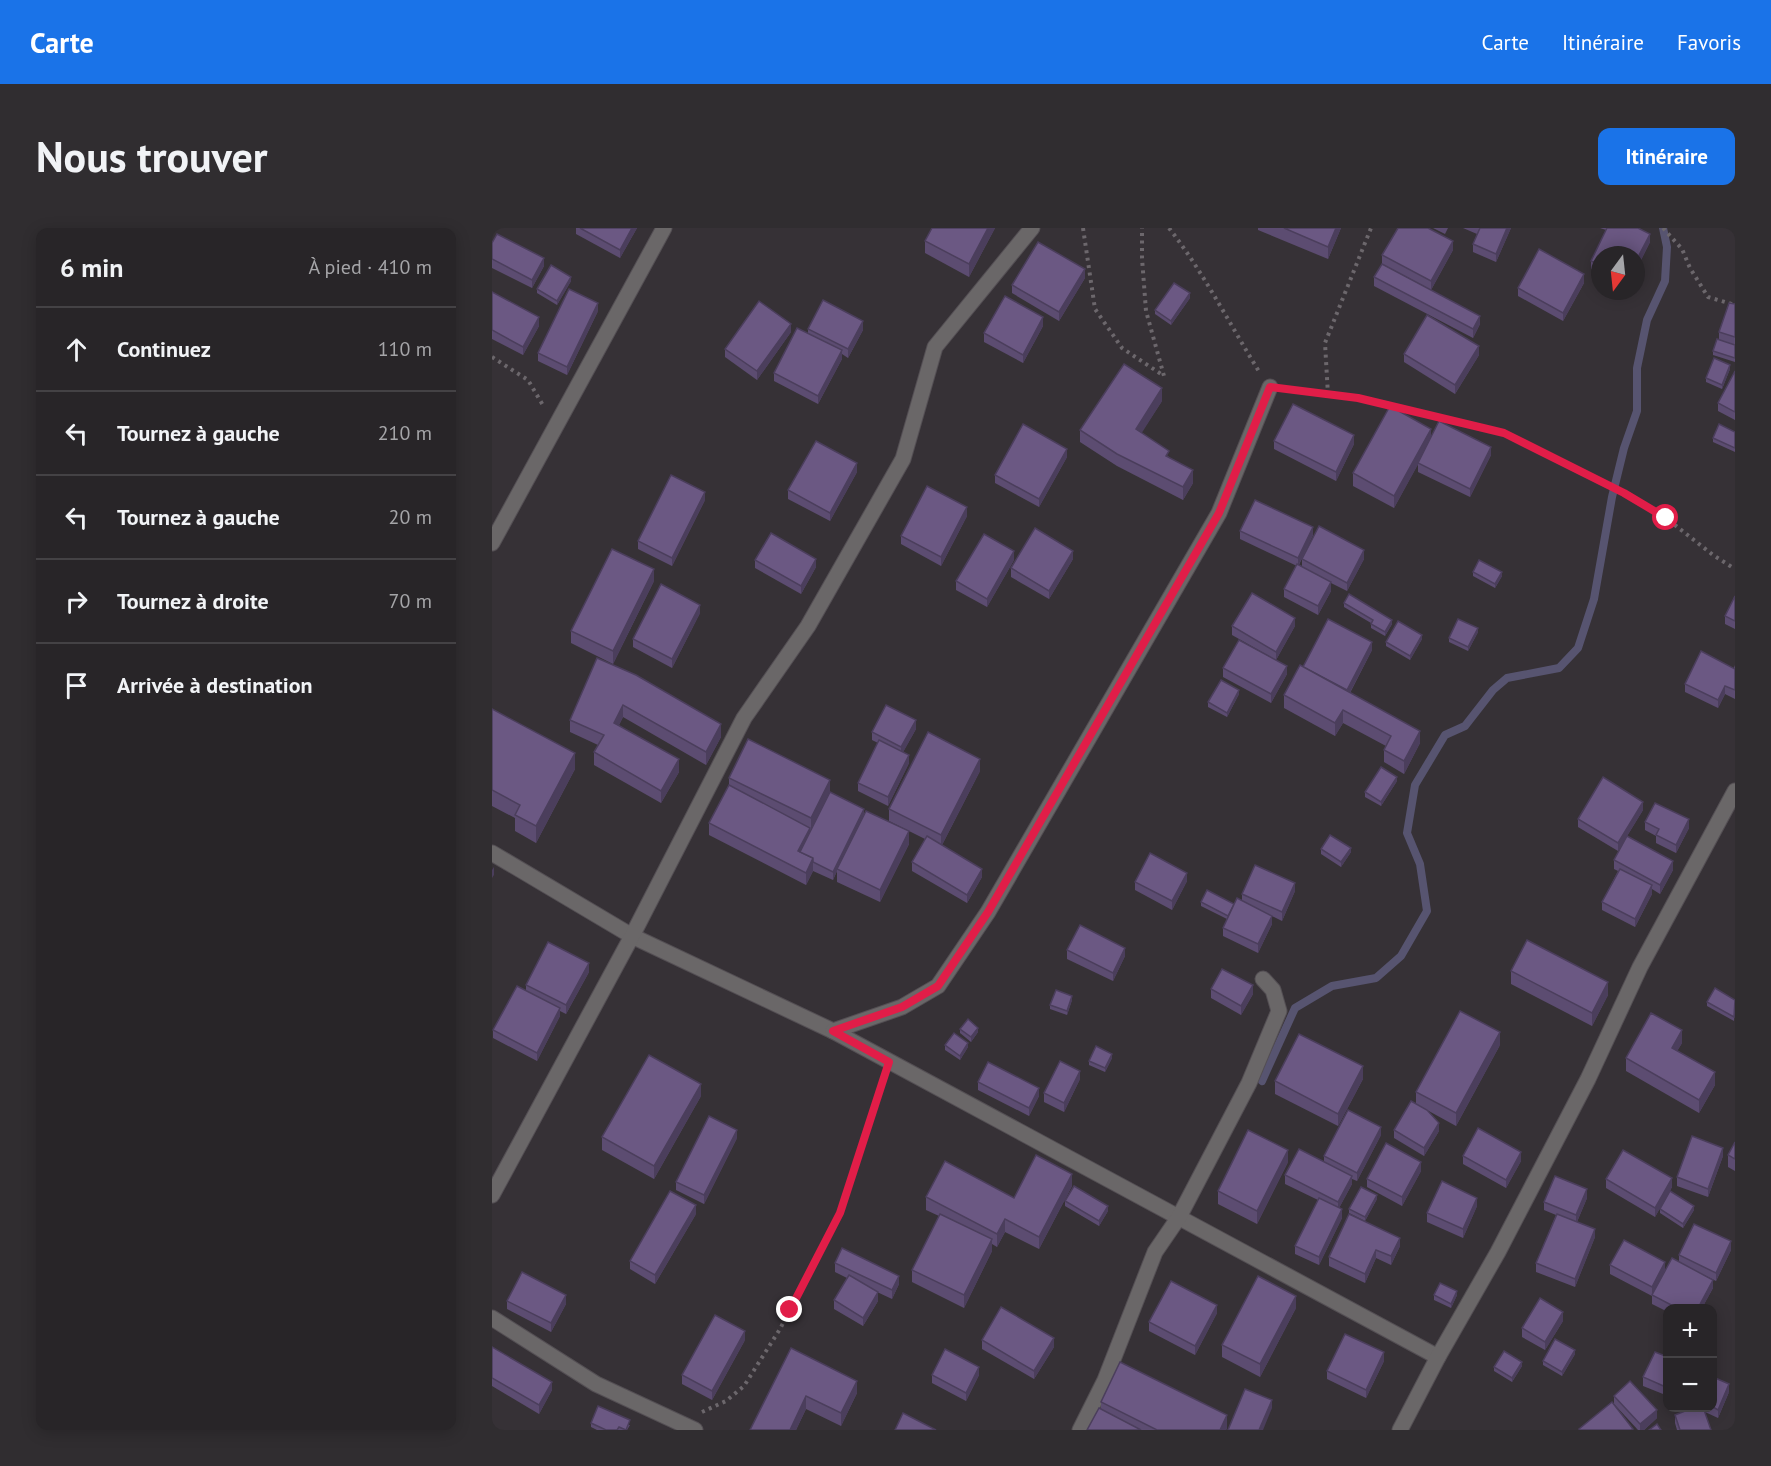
<!DOCTYPE html>
<html lang="fr">
<meta charset="utf-8">
<style>
body{margin:0;font-family:"PT Sans",sans-serif;background:#302d30;color:#f1f3f6}
.controls{position:absolute;right:18px;bottom:18px;display:grid;overflow:hidden;border-radius:12px;box-shadow:0 3px 15px #0003}
.controls button{width:54px;height:54px;display:grid;place-items:center;padding:0;border:0;border-bottom:2px solid #444245;background:#282528;color:#f1f3f6;font:30px sans-serif}
.compass{position:absolute;left:1099px;top:18px;width:54px;height:54px;border-radius:50%;background:#282528;box-shadow:0 3px 15px #0003;rotate:195deg}
.stop{position:absolute;width:18px;height:18px;margin:-14px;border:4px solid #e11d48;border-radius:50%;background:#fff}
.stop.end{background:#e11d48;border-color:#fff;box-shadow:0 2px 6px #0008}
.list{margin:0;padding:0;list-style:none}
h2{display:flex;justify-content:space-between;align-items:center;height:78px;margin:0;padding:0 24px;font-size:26px}
h2 small{font-size:20px;font-weight:400;color:#a5a5a8}
.list li{display:grid;grid-template-columns:39px 1fr auto;gap:18px;align-items:center;box-sizing:border-box;height:84px;padding:0 24px;border-top:2px solid #444245}
.list b{display:block;font-size:22px;white-space:nowrap}
.list em{font-size:20px;font-style:normal;color:#a5a5a8}
.icon{flex:none;width:33px;height:33px;fill:none;stroke:currentColor;stroke-width:2;stroke-linecap:round;stroke-linejoin:round}
.map{position:relative;flex:none;width:1243px;height:1202px;overflow:hidden;border-radius:12px}
header{display:flex;align-items:center;gap:36px;box-sizing:border-box;height:84px;padding:0 30px;background:#1a73e8;color:#fff}
header strong{font-size:28px}
nav{display:flex;gap:33px;margin-inline-start:auto;font-size:21px}
.intro{display:flex;align-items:center;justify-content:space-between;box-sizing:border-box;height:144px;padding:0 36px}
h1{margin:0;font-size:42px}
.button{padding:15px 27px;border-radius:12px;background:#1a73e8;color:#fff;font-size:21px;font-weight:700}
main{display:flex;gap:36px;padding:0 36px}
aside{flex:1;background:#282528;border-radius:12px;box-shadow:0 3px 15px #0003}
.map>svg:first-child{display:block}
</style>
<header>
<strong>Carte</strong>
<nav><a>Carte</a><a>Itinéraire</a><a>Favoris</a></nav>
</header>
<div class="intro"><h1>Nous trouver</h1><a class="button">Itinéraire</a></div>
<main>
<aside>
<h2>6 min<small>À pied · 410 m</small></h2>
<ul class="list">
<li><svg class="icon" aria-label="ahead" viewBox="0 0 24 24"><path d="M12 20V5M6 11l6-6 6 6"/></svg><div><b>Continuez</b></div><em>110 m</em></li>
<li><svg class="icon" aria-label="left" viewBox="0 0 24 24"><path d="M17 20v-9H6M10 6l-5 5 5 5"/></svg><div><b>Tournez à gauche</b></div><em>210 m</em></li>
<li><svg class="icon" aria-label="left" viewBox="0 0 24 24"><path d="M17 20v-9H6M10 6l-5 5 5 5"/></svg><div><b>Tournez à gauche</b></div><em>20 m</em></li>
<li><svg class="icon" aria-label="right" viewBox="0 0 24 24"><path d="M7 20v-9h11M14 6l5 5-5 5"/></svg><div><b>Tournez à droite</b></div><em>70 m</em></li>
<li><svg class="icon" aria-label="arrive" viewBox="0 0 24 24"><path d="M6 21V4h12l-3 4 3 4H6"/></svg><div><b>Arrivée à destination</b></div></li>
</ul>
</aside>
<div class="map">
<svg width="1243" height="1202" viewBox="0 0 1243 1202">
<rect width="100%" height="100%" fill="#363136"/>
<g fill="none" stroke-linecap="round" stroke-linejoin="round">
<polyline stroke="#575470" stroke-width="8" points="770,853 803,780 840,758 884,750 909,728 935,683 928,636 915,605 923,557 953,507 973,498 1001,462 1015,450 1067,440 1086,420 1102,371 1120,269 1132,220 1145,183 1145,140 1155,92 1173,53 1175,19 1171,0"/>
<defs>
<g id="street">
<polyline points="0,315 172,0"/>
<polyline points="0,625 140,708 341,803 946,1129"/>
<polyline points="341,803 410,779 446,758 496,684 727,285 778,159"/>
<polyline points="0,967 140,708 252,490 316,398 411,231 443,119 540,0"/>
<polyline points="0,1090 104,1156 203,1202"/>
<polyline points="588,1202 613,1152 663,1024 687,989 757,855 787,783 781,762 771,751"/>
<polyline points="908,1202 946,1129 1006,1024 1096,851 1148,739 1243,563"/>
</g>
</defs>
<use href="#street" stroke="#544f54" stroke-width="17"/>
<g stroke="#6c676c" stroke-width="4" stroke-dasharray="3 4.5" stroke-linecap="butt">
<polyline points="591,0 603,81 630,120 672,148 654,83 650,30 650,0"/>
<path d="M 677,0 C 712,45 738,97 768,145"/>
<polyline points="1171,0 1190,21 1198,40 1216,69 1243,77"/>
<polyline points="0,129 36,152 52,179"/>
<polyline points="798,162 866,170 1012,205 1132,265 1174,290 1221,327 1243,341"/>
<polyline points="836,167 833,115 879,0"/>
<polyline points="210,1184 234,1173 252,1158 288,1101 348,985 391,851"/>
</g>
<use href="#street" stroke="#6a6768" stroke-width="15"/>
</g>
<g fill="#5c4c71">
<polygon points="84,0 145,0 128,30 84,6"/>
<polygon points="503,0 477,49 433,25 433,13"/>
<polygon points="766,0 849,0 836,31 766,2"/>
<polygon points="941,0 956,0 953,6"/>
<polygon points="971,0 1019,0 1004,34 981,24 981,16 985,6"/>
<polygon points="1108,0 1146,0 1158,14 1144,42 1144,27 1108,27 1108,46 1099,41 1099,33 1114,2"/>
<polygon points="0,15 52,38 40,60 0,40"/>
<polygon points="961,22 939,62 988,96 981,110 882,58 882,49 932,58 890,36 890,27"/>
<polygon points="593,50 567,93 520,65 520,57"/>
<polygon points="79,53 65,77 45,65 45,61"/>
<polygon points="1092,55 1071,93 1026,68 1026,60"/>
<polygon points="0,64 47,98 31,127 0,111"/>
<polygon points="698,70 679,97 663,86 663,82"/>
<polygon points="1243,76 1243,134 1221,127 1221,123 1227,112 1227,104"/>
<polygon points="106,83 75,147 46,133 46,125"/>
<polygon points="551,98 531,135 492,114 492,105"/>
<polygon points="316,101 371,102 356,130 350,126 350,131 326,176 282,153 282,145 316,105"/>
<polygon points="299,104 265,152 233,129 233,121"/>
<polygon points="912,126 987,127 963,166 912,134"/>
<polygon points="1238,141 1230,161 1214,154 1214,150"/>
<polygon points="1243,143 1243,192 1226,183 1226,175"/>
<polygon points="670,173 649,205 677,229 701,255 691,272 625,238 588,214 588,202"/>
<polygon points="1243,204 1243,224 1221,214 1221,210"/>
<polygon points="939,210 999,227 978,269 926,244 926,236 902,280 861,258 861,245"/>
<polygon points="782,213 862,216 844,253 782,221"/>
<polygon points="575,229 547,279 503,255 503,247"/>
<polygon points="365,244 338,293 296,271 296,262"/>
<polygon points="213,272 180,338 146,321 146,313"/>
<polygon points="475,288 449,338 409,316 409,308"/>
<polygon points="748,303 821,307 807,337 810,339 810,331 872,331 855,363 839,355 839,363 826,387 792,369 792,361 805,338 748,311"/>
<polygon points="581,331 557,371 519,349 519,340"/>
<polygon points="263,332 324,339 309,366 263,340"/>
<polygon points="522,332 495,379 464,362 464,353"/>
<polygon points="981,344 1010,348 1003,360 981,348"/>
<polygon points="162,353 121,436 79,415 79,403"/>
<polygon points="1243,368 1243,401 1233,396 1233,388"/>
<polygon points="852,375 900,396 893,408 879,400 879,395 852,379"/>
<polygon points="208,385 180,440 141,419 141,411"/>
<polygon points="740,398 803,398 784,432 795,446 779,475 731,449 731,440 782,431 740,407"/>
<polygon points="986,404 976,423 957,414 957,410"/>
<polygon points="930,411 918,432 894,418 894,414"/>
<polygon points="880,422 858,465 928,515 912,546 892,534 892,522 894,518 851,495 843,508 792,480 792,467 811,439"/>
<polygon points="105,430 229,509 214,537 131,489 127,497 187,544 169,575 102,537 102,524 106,517 78,504 78,492"/>
<polygon points="1243,437 1243,471 1233,466 1226,480 1193,464 1193,456 1242,440"/>
<polygon points="747,466 735,489 716,479 716,474"/>
<polygon points="0,481 83,541 44,615 23,603 23,590 0,578"/>
<polygon points="424,501 411,524 417,535 396,578 366,563 366,555 386,515 380,512 380,504"/>
<polygon points="488,543 450,617 490,649 475,675 420,643 420,634 433,611 397,593 397,581"/>
<polygon points="237,550 338,565 417,616 388,674 345,654 345,643 341,652 321,643 314,657 217,607 217,595 237,557"/>
<polygon points="905,553 889,578 873,569 873,564"/>
<polygon points="1151,582 1135,608 1181,642 1168,666 1160,661 1160,666 1143,699 1110,682 1110,674 1126,643 1122,641 1122,632 1133,612 1126,623 1086,599 1086,591"/>
<polygon points="1153,594 1197,600 1184,625 1164,615 1164,608 1153,602"/>
<polygon points="829,621 859,624 849,639 829,626"/>
<polygon points="695,653 680,682 643,662 643,654"/>
<polygon points="803,663 790,693 780,688 780,696 766,725 731,708 731,700 735,691 709,678 709,674 742,676 750,673 750,666"/>
<polygon points="575,722 633,728 621,753 575,731"/>
<polygon points="1019,743 1116,767 1100,798 1019,756"/>
<polygon points="97,744 74,786 68,783 68,788 45,833 1,810 1,802 34,762 34,757"/>
<polygon points="719,761 761,766 749,787 719,770"/>
<polygon points="580,772 575,787 558,781 558,777"/>
<polygon points="1243,772 1242,793 1215,778 1215,774"/>
<polygon points="468,801 486,804 479,814 468,805"/>
<polygon points="1190,815 1185,823 1223,857 1207,885 1134,843 1134,830"/>
<polygon points="453,817 476,819 468,832 453,822"/>
<polygon points="1008,817 964,898 924,876 924,864"/>
<polygon points="620,830 613,844 597,837 597,833"/>
<polygon points="588,851 572,884 552,874 552,865"/>
<polygon points="871,851 846,898 783,866 783,853"/>
<polygon points="486,854 547,868 537,888 486,862"/>
<polygon points="209,868 162,951 110,922 110,909"/>
<polygon points="902,902 947,903 932,928 902,910"/>
<polygon points="889,907 865,953 860,951 860,956 847,980 850,990 827,1037 803,1026 803,1018 826,972 793,956 793,947 832,934 832,928"/>
<polygon points="245,910 212,976 184,962 184,954"/>
<polygon points="1243,914 1243,943 1236,939 1236,927"/>
<polygon points="971,928 1029,933 1014,960 971,936"/>
<polygon points="1231,928 1216,969 1185,958 1185,949"/>
<polygon points="796,934 765,996 726,976 726,963"/>
<polygon points="929,943 910,978 875,959 875,951"/>
<polygon points="1114,951 1180,959 1163,989 1114,960"/>
<polygon points="580,958 547,1021 513,1004 505,1019 500,1016 500,1023 472,1080 420,1054 420,1042 447,988 434,982 434,969 522,970"/>
<polygon points="1095,970 1085,994 1103,1009 1083,1059 1044,1044 1044,1035 1064,987 1052,982 1052,974"/>
<polygon points="885,971 873,993 857,985 857,981"/>
<polygon points="573,973 616,983 607,998 573,978"/>
<polygon points="985,978 971,1010 935,994 935,985"/>
<polygon points="1168,981 1202,982 1191,1000 1168,985"/>
<polygon points="204,986 163,1056 138,1041 138,1033"/>
<polygon points="908,1018 899,1037 884,1030 873,1055 837,1038 837,1029"/>
<polygon points="1239,1022 1224,1053 1212,1047 1221,1060 1210,1080 1176,1080 1176,1084 1160,1076 1160,1068 1118,1046 1118,1037 1173,1042 1187,1034 1187,1027"/>
<polygon points="343,1035 407,1056 400,1071 385,1064 386,1073 371,1098 342,1081 342,1072 355,1050 343,1044"/>
<polygon points="942,1067 965,1067 959,1080 942,1072"/>
<polygon points="15,1073 74,1076 59,1104 15,1081"/>
<polygon points="804,1080 768,1149 730,1129 730,1117"/>
<polygon points="725,1085 703,1127 657,1103 657,1094"/>
<polygon points="1071,1093 1053,1122 1030,1109 1030,1100"/>
<polygon points="253,1112 220,1172 190,1156 190,1147"/>
<polygon points="490,1112 562,1119 542,1151 490,1121"/>
<polygon points="0,1119 60,1162 47,1186 0,1158"/>
<polygon points="299,1120 365,1165 349,1198 314,1181 304,1202 258,1202"/>
<polygon points="1083,1126 1070,1148 1051,1137 1051,1133"/>
<polygon points="1176,1129 1176,1168 1151,1158 1151,1149"/>
<polygon points="892,1133 874,1170 835,1151 835,1143"/>
<polygon points="1030,1138 1020,1154 1002,1143 1002,1139"/>
<polygon points="440,1147 487,1147 474,1173 440,1155"/>
<polygon points="1237,1164 1226,1190 1213,1184 1219,1202 1185,1202 1183,1195 1183,1187 1202,1179 1221,1179"/>
<polygon points="1122,1168 1165,1190 1152,1202 1146,1202 1122,1176"/>
<polygon points="609,1174 735,1200 734,1202 595,1202 609,1180"/>
<polygon points="99,1195 138,1197 135,1202 105,1202 99,1199"/>
</g>
<g fill="#4b3e5c">
<polygon points="140,0 145,0 128,30 128,22"/>
<polygon points="496,0 503,0 477,49 477,36"/>
<polygon points="844,0 849,0 836,31 836,19"/>
<polygon points="1015,0 1019,0 1004,34 1004,26"/>
<polygon points="1158,6 1158,14 1144,42 1144,33"/>
<polygon points="961,13 961,22 939,62 939,53"/>
<polygon points="52,30 52,38 40,60 40,52"/>
<polygon points="593,41 593,50 567,93 567,84"/>
<polygon points="1092,46 1092,55 1071,93 1071,85"/>
<polygon points="79,49 79,53 65,77 65,73"/>
<polygon points="698,65 698,70 679,97 679,93"/>
<polygon points="106,75 106,83 75,147 75,139"/>
<polygon points="988,88 988,96 981,110 981,101"/>
<polygon points="47,89 47,98 31,127 31,119"/>
<polygon points="551,89 551,98 531,135 531,127"/>
<polygon points="371,93 371,102 356,130 356,121"/>
<polygon points="299,96 299,104 265,152 265,143"/>
<polygon points="987,118 987,127 963,166 963,157"/>
<polygon points="350,122 350,131 326,176 326,168"/>
<polygon points="1238,137 1238,141 1230,161 1230,157"/>
<polygon points="670,160 670,173 644,214 644,201"/>
<polygon points="939,201 939,213 902,280 902,268"/>
<polygon points="862,207 862,216 844,253 844,244"/>
<polygon points="999,219 999,227 978,269 978,261"/>
<polygon points="575,221 575,229 547,279 547,271"/>
<polygon points="365,235 365,244 338,293 338,285"/>
<polygon points="701,242 701,255 691,272 691,259"/>
<polygon points="213,264 213,272 180,338 180,330"/>
<polygon points="475,279 475,288 449,338 449,329"/>
<polygon points="821,299 821,307 806,338 806,330"/>
<polygon points="872,322 872,331 855,363 855,355"/>
<polygon points="522,323 522,332 495,379 495,371"/>
<polygon points="581,323 581,331 557,371 557,363"/>
<polygon points="324,331 324,339 309,366 309,358"/>
<polygon points="162,341 162,353 121,436 121,423"/>
<polygon points="1010,344 1010,348 1003,360 1003,356"/>
<polygon points="839,354 839,363 826,387 826,378"/>
<polygon points="208,377 208,385 180,440 180,431"/>
<polygon points="803,390 803,398 784,432 784,424"/>
<polygon points="900,392 900,396 893,408 893,404"/>
<polygon points="986,400 986,404 976,423 976,419"/>
<polygon points="930,407 930,411 918,432 918,428"/>
<polygon points="880,414 880,422 855,470 855,462"/>
<polygon points="795,438 795,446 779,475 779,466"/>
<polygon points="1233,458 1233,466 1226,480 1226,472"/>
<polygon points="747,462 747,466 735,489 735,485"/>
<polygon points="131,477 131,489 122,507 122,495"/>
<polygon points="851,482 851,495 843,508 843,495"/>
<polygon points="424,492 424,501 409,528 409,519"/>
<polygon points="229,496 229,509 214,537 214,524"/>
<polygon points="928,503 928,515 912,546 912,533"/>
<polygon points="83,525 83,541 44,615 44,598"/>
<polygon points="417,527 417,535 396,578 396,569"/>
<polygon points="187,531 187,544 169,575 169,563"/>
<polygon points="488,531 488,543 449,619 449,607"/>
<polygon points="905,549 905,553 889,578 889,574"/>
<polygon points="338,552 338,564 319,603 319,590"/>
<polygon points="1151,574 1151,582 1126,623 1126,615"/>
<polygon points="372,581 372,590 345,641 345,643 341,652 341,644"/>
<polygon points="1197,591 1197,600 1184,625 1184,617"/>
<polygon points="318,600 318,612 306,627 306,623"/>
<polygon points="417,603 417,616 388,674 388,662"/>
<polygon points="859,620 859,624 849,639 849,634"/>
<polygon points="321,630 321,643 314,657 314,645"/>
<polygon points="1181,633 1181,642 1168,666 1168,657"/>
<polygon points="2,639 2,647 0,650 0,642"/>
<polygon points="490,641 490,649 475,675 475,667"/>
<polygon points="695,645 695,653 680,682 680,673"/>
<polygon points="803,655 803,663 790,693 790,684"/>
<polygon points="1160,657 1160,666 1143,699 1143,691"/>
<polygon points="780,688 780,696 766,725 766,716"/>
<polygon points="633,720 633,728 621,753 621,745"/>
<polygon points="97,735 97,744 74,786 74,777"/>
<polygon points="1116,754 1116,767 1100,798 1100,785"/>
<polygon points="761,757 761,766 749,787 749,778"/>
<polygon points="580,768 580,772 575,787 575,783"/>
<polygon points="68,780 68,788 45,833 45,825"/>
<polygon points="486,800 486,804 479,814 479,809"/>
<polygon points="1190,802 1190,815 1180,832 1180,820"/>
<polygon points="1008,804 1008,817 964,898 964,885"/>
<polygon points="476,815 476,819 468,832 468,828"/>
<polygon points="620,826 620,830 613,844 613,840"/>
<polygon points="871,838 871,851 846,898 846,886"/>
<polygon points="588,843 588,851 572,884 572,875"/>
<polygon points="1223,844 1223,857 1207,885 1207,872"/>
<polygon points="209,856 209,868 162,951 162,938"/>
<polygon points="547,860 547,868 537,888 537,880"/>
<polygon points="947,895 947,903 932,928 932,920"/>
<polygon points="889,899 889,907 865,953 865,945"/>
<polygon points="245,902 245,910 212,976 212,967"/>
<polygon points="1231,920 1231,928 1216,969 1216,961"/>
<polygon points="796,922 796,934 765,996 765,983"/>
<polygon points="1029,924 1029,933 1014,960 1014,952"/>
<polygon points="929,934 929,943 910,978 910,969"/>
<polygon points="580,946 580,958 547,1021 547,1009"/>
<polygon points="860,948 860,956 846,982 846,974"/>
<polygon points="1180,950 1180,959 1163,989 1163,980"/>
<polygon points="1095,961 1095,970 1084,996 1084,987"/>
<polygon points="885,967 885,971 873,993 873,989"/>
<polygon points="985,970 985,978 971,1010 971,1001"/>
<polygon points="204,977 204,986 163,1056 163,1047"/>
<polygon points="616,978 616,983 607,998 607,993"/>
<polygon points="1202,978 1202,982 1191,1000 1191,996"/>
<polygon points="850,981 850,990 827,1037 827,1029"/>
<polygon points="513,991 513,1004 505,1019 505,1006"/>
<polygon points="1103,1001 1103,1009 1083,1059 1083,1051"/>
<polygon points="908,1010 908,1018 899,1037 899,1028"/>
<polygon points="500,1011 500,1023 472,1080 472,1067"/>
<polygon points="1239,1013 1239,1022 1224,1053 1224,1045"/>
<polygon points="884,1022 884,1030 873,1055 873,1046"/>
<polygon points="1173,1034 1173,1042 1160,1068 1160,1059"/>
<polygon points="407,1048 407,1056 400,1071 400,1062"/>
<polygon points="1221,1052 1221,1060 1210,1080 1206,1080"/>
<polygon points="965,1063 965,1067 959,1080 959,1076"/>
<polygon points="386,1064 386,1073 371,1098 371,1090"/>
<polygon points="74,1067 74,1076 59,1104 59,1095"/>
<polygon points="804,1068 804,1080 768,1149 768,1136"/>
<polygon points="725,1077 725,1085 703,1127 703,1118"/>
<polygon points="1071,1084 1071,1093 1053,1122 1053,1114"/>
<polygon points="253,1103 253,1112 220,1172 220,1163"/>
<polygon points="562,1110 562,1119 542,1151 542,1143"/>
<polygon points="1083,1122 1083,1126 1070,1148 1070,1144"/>
<polygon points="892,1124 892,1133 874,1170 874,1162"/>
<polygon points="1030,1134 1030,1138 1020,1154 1020,1150"/>
<polygon points="487,1139 487,1147 474,1173 474,1165"/>
<polygon points="365,1153 365,1165 349,1198 349,1185"/>
<polygon points="60,1154 60,1162 47,1186 47,1177"/>
<polygon points="1237,1156 1237,1164 1226,1190 1226,1182"/>
<polygon points="314,1168 314,1181 304,1202 298,1202"/>
<polygon points="780,1172 780,1180 771,1202 767,1202"/>
<polygon points="1165,1182 1165,1190 1152,1202 1148,1202 1148,1196"/>
<polygon points="735,1187 735,1200 734,1202 728,1202"/>
</g>
<g fill="#6b5883" stroke="#4b3e5c" stroke-width="1.5">
<polygon points="88,0 140,0 128,22"/>
<polygon points="440,0 496,0 477,36 433,13"/>
<polygon points="792,0 844,0 836,19"/>
<polygon points="906,0 936,0 961,13 939,53 890,27"/>
<polygon points="988,0 1015,0 1004,26 981,16"/>
<polygon points="1115,0 1146,0 1158,6 1144,33 1144,27 1108,27 1108,37 1099,33"/>
<polygon points="5,6 52,30 40,52 0,31 0,15"/>
<polygon points="546,14 593,41 567,84 520,57"/>
<polygon points="1047,21 1092,46 1071,85 1026,60"/>
<polygon points="890,36 988,88 981,101 882,49"/>
<polygon points="59,37 79,49 65,73 45,61"/>
<polygon points="682,55 698,65 679,93 663,82"/>
<polygon points="77,61 106,75 75,139 46,125"/>
<polygon points="0,64 47,89 31,119 0,102"/>
<polygon points="513,68 551,89 531,127 492,105"/>
<polygon points="331,72 371,93 356,121 316,101"/>
<polygon points="267,73 299,96 265,143 233,121"/>
<polygon points="1237,75 1243,76 1243,109 1227,104"/>
<polygon points="935,87 987,118 963,157 912,126"/>
<polygon points="305,100 350,122 326,168 282,145"/>
<polygon points="1225,111 1243,117 1243,130 1221,123"/>
<polygon points="1222,130 1238,137 1230,157 1214,150"/>
<polygon points="632,136 670,160 644,201 677,223 674,228 701,242 691,259 625,226 588,202"/>
<polygon points="1243,143 1243,184 1226,175"/>
<polygon points="801,176 862,207 844,244 782,213"/>
<polygon points="898,178 939,201 902,268 861,245"/>
<polygon points="947,193 999,219 978,261 926,235"/>
<polygon points="531,196 575,221 547,271 503,247"/>
<polygon points="1227,196 1243,204 1243,220 1221,210"/>
<polygon points="324,213 365,235 338,285 296,262"/>
<polygon points="179,247 213,264 180,330 146,313"/>
<polygon points="435,258 475,279 449,329 409,308"/>
<polygon points="763,272 821,299 806,330 748,303"/>
<polygon points="827,298 872,322 855,355 810,331"/>
<polygon points="543,300 581,323 557,363 519,340"/>
<polygon points="279,305 324,331 309,358 263,332"/>
<polygon points="492,306 522,323 495,371 464,353"/>
<polygon points="120,321 162,341 121,423 79,403"/>
<polygon points="987,332 1010,344 1003,356 981,344"/>
<polygon points="805,336 839,354 826,378 792,361"/>
<polygon points="169,356 208,377 180,431 141,411"/>
<polygon points="760,365 803,390 784,424 740,398"/>
<polygon points="857,366 900,392 893,404 879,396 881,392 852,375"/>
<polygon points="1243,368 1243,393 1233,388"/>
<polygon points="836,391 880,414 855,462 811,439"/>
<polygon points="966,391 986,400 976,419 957,410"/>
<polygon points="906,393 930,407 918,428 894,414"/>
<polygon points="747,412 795,438 779,466 731,440"/>
<polygon points="1209,423 1243,441 1243,462 1233,458 1226,472 1193,456"/>
<polygon points="105,430 144,447 229,496 214,524 131,477 122,495 187,531 169,563 102,524 112,507 78,492"/>
<polygon points="808,437 928,503 912,533 892,522 899,508 851,482 843,495 792,467"/>
<polygon points="729,452 747,462 735,485 716,474"/>
<polygon points="394,477 424,492 409,519 380,504"/>
<polygon points="0,481 83,525 44,598 23,587 28,577 0,562"/>
<polygon points="436,504 488,531 449,607 397,581"/>
<polygon points="256,511 338,552 319,590 237,550"/>
<polygon points="387,512 417,527 396,569 366,555"/>
<polygon points="889,539 905,549 889,574 873,564"/>
<polygon points="1111,549 1151,574 1126,615 1086,591"/>
<polygon points="237,557 318,600 306,623 321,630 314,645 217,595"/>
<polygon points="338,564 372,581 341,644 321,634 321,630 308,624"/>
<polygon points="1163,575 1197,591 1184,617 1164,607 1167,601 1153,594"/>
<polygon points="374,583 417,603 388,662 345,641"/>
<polygon points="838,607 859,620 849,634 829,621"/>
<polygon points="435,608 490,641 475,667 420,634"/>
<polygon points="1135,608 1181,633 1168,657 1122,632"/>
<polygon points="658,625 695,645 680,673 643,654"/>
<polygon points="763,637 803,655 790,684 750,666"/>
<polygon points="1128,641 1160,657 1143,691 1110,674"/>
<polygon points="715,662 742,676 736,688 709,674"/>
<polygon points="745,670 780,688 766,716 731,700"/>
<polygon points="588,697 633,720 621,745 575,722"/>
<polygon points="1035,712 1116,754 1100,785 1019,743"/>
<polygon points="56,714 97,735 74,777 34,757"/>
<polygon points="730,741 761,757 749,778 719,761"/>
<polygon points="25,758 68,780 45,825 1,802"/>
<polygon points="1223,760 1243,772 1242,789 1215,774"/>
<polygon points="564,762 580,768 575,783 558,777"/>
<polygon points="968,783 1008,804 964,885 924,864"/>
<polygon points="1159,785 1190,802 1180,820 1223,844 1207,872 1134,830"/>
<polygon points="476,791 486,800 479,809 468,801"/>
<polygon points="462,805 476,815 468,828 453,817"/>
<polygon points="807,806 871,838 846,886 783,853"/>
<polygon points="604,818 620,826 613,840 597,833"/>
<polygon points="157,827 209,856 162,938 110,909"/>
<polygon points="568,833 588,843 572,875 552,865"/>
<polygon points="496,834 547,860 537,880 486,854"/>
<polygon points="919,873 935,882 947,895 932,920 902,902"/>
<polygon points="856,882 889,899 865,945 832,928"/>
<polygon points="217,888 245,902 212,967 184,954"/>
<polygon points="986,900 1029,924 1014,952 971,928"/>
<polygon points="756,902 796,922 765,983 726,963"/>
<polygon points="1200,908 1231,920 1216,961 1185,949"/>
<polygon points="1243,914 1243,931 1236,927"/>
<polygon points="894,915 929,934 910,969 875,951"/>
<polygon points="807,921 860,948 846,974 793,947"/>
<polygon points="1131,922 1180,950 1163,980 1114,951"/>
<polygon points="544,927 580,946 547,1009 513,991 505,1006 434,969 453,933 522,970"/>
<polygon points="1063,948 1095,961 1084,987 1052,974"/>
<polygon points="950,953 985,970 971,1001 935,985"/>
<polygon points="582,958 616,978 607,993 573,973"/>
<polygon points="869,959 885,967 873,989 857,981"/>
<polygon points="178,963 204,977 163,1047 138,1033"/>
<polygon points="1178,963 1202,978 1191,996 1168,981"/>
<polygon points="827,970 850,981 827,1029 803,1018"/>
<polygon points="448,986 500,1011 472,1067 420,1042"/>
<polygon points="857,986 908,1010 899,1028 884,1022 873,1046 837,1029"/>
<polygon points="1065,986 1103,1001 1083,1051 1044,1035"/>
<polygon points="1202,996 1239,1013 1224,1045 1187,1027"/>
<polygon points="1132,1012 1173,1034 1160,1059 1118,1037"/>
<polygon points="350,1020 407,1048 400,1062 343,1035"/>
<polygon points="1180,1030 1221,1052 1206,1080 1185,1080 1160,1067"/>
<polygon points="30,1044 74,1067 59,1095 15,1073"/>
<polygon points="357,1047 386,1064 371,1090 342,1072"/>
<polygon points="766,1048 804,1068 768,1136 730,1117"/>
<polygon points="679,1053 725,1077 703,1118 657,1094"/>
<polygon points="948,1055 965,1063 959,1076 942,1067"/>
<polygon points="1048,1070 1071,1084 1053,1114 1030,1100"/>
<polygon points="509,1079 562,1110 542,1143 490,1112"/>
<polygon points="223,1087 253,1103 220,1163 190,1147"/>
<polygon points="853,1106 892,1124 874,1162 835,1143"/>
<polygon points="1063,1111 1083,1122 1070,1144 1051,1133"/>
<polygon points="0,1119 60,1154 47,1177 0,1150"/>
<polygon points="299,1120 365,1153 349,1185 314,1168 298,1202 258,1202"/>
<polygon points="453,1121 487,1139 474,1165 440,1147"/>
<polygon points="1012,1123 1030,1134 1020,1150 1002,1139"/>
<polygon points="1163,1124 1176,1129 1176,1160 1151,1149"/>
<polygon points="628,1134 735,1187 728,1202 665,1202 609,1174"/>
<polygon points="1221,1149 1237,1156 1226,1182 1221,1179"/>
<polygon points="1138,1153 1165,1182 1148,1196 1122,1168"/>
<polygon points="753,1161 780,1172 767,1202 736,1202"/>
<polygon points="1120,1174 1141,1201 1139,1202 1088,1202 1087,1201"/>
<polygon points="106,1178 138,1192 134,1202 127,1199 125,1202 114,1202 99,1195"/>
<polygon points="1203,1179 1211,1179 1219,1202 1188,1202 1183,1187"/>
<polygon points="607,1180 649,1202 595,1202"/>
<polygon points="411,1185 444,1202 403,1202"/>
<polygon points="1165,1196 1169,1202 1157,1202"/>
</g>
<g fill="none" stroke-linecap="round" stroke-linejoin="round">
<polyline stroke="#e11d48" stroke-width="8" points="298,1082 348,985 397,834 341,803 410,779 446,758 496,684 727,285 778,159 866,170 1012,205 1132,265 1174,290"/>
</g>
</svg>
<div class="controls">
<button>+</button>
<button>−</button>
</div>
<svg class="compass" viewBox="-18 -18 36 36"><path d="M0-13l5 13h-10z" fill="#e53935"/><path d="M0 13l5-13h-10z" fill="#a5a5a8"/></svg>
<div class="stop" style="left:1174px;top:290px"></div>
<div class="stop end" style="left:298px;top:1082px"></div>
</div>
</main>
